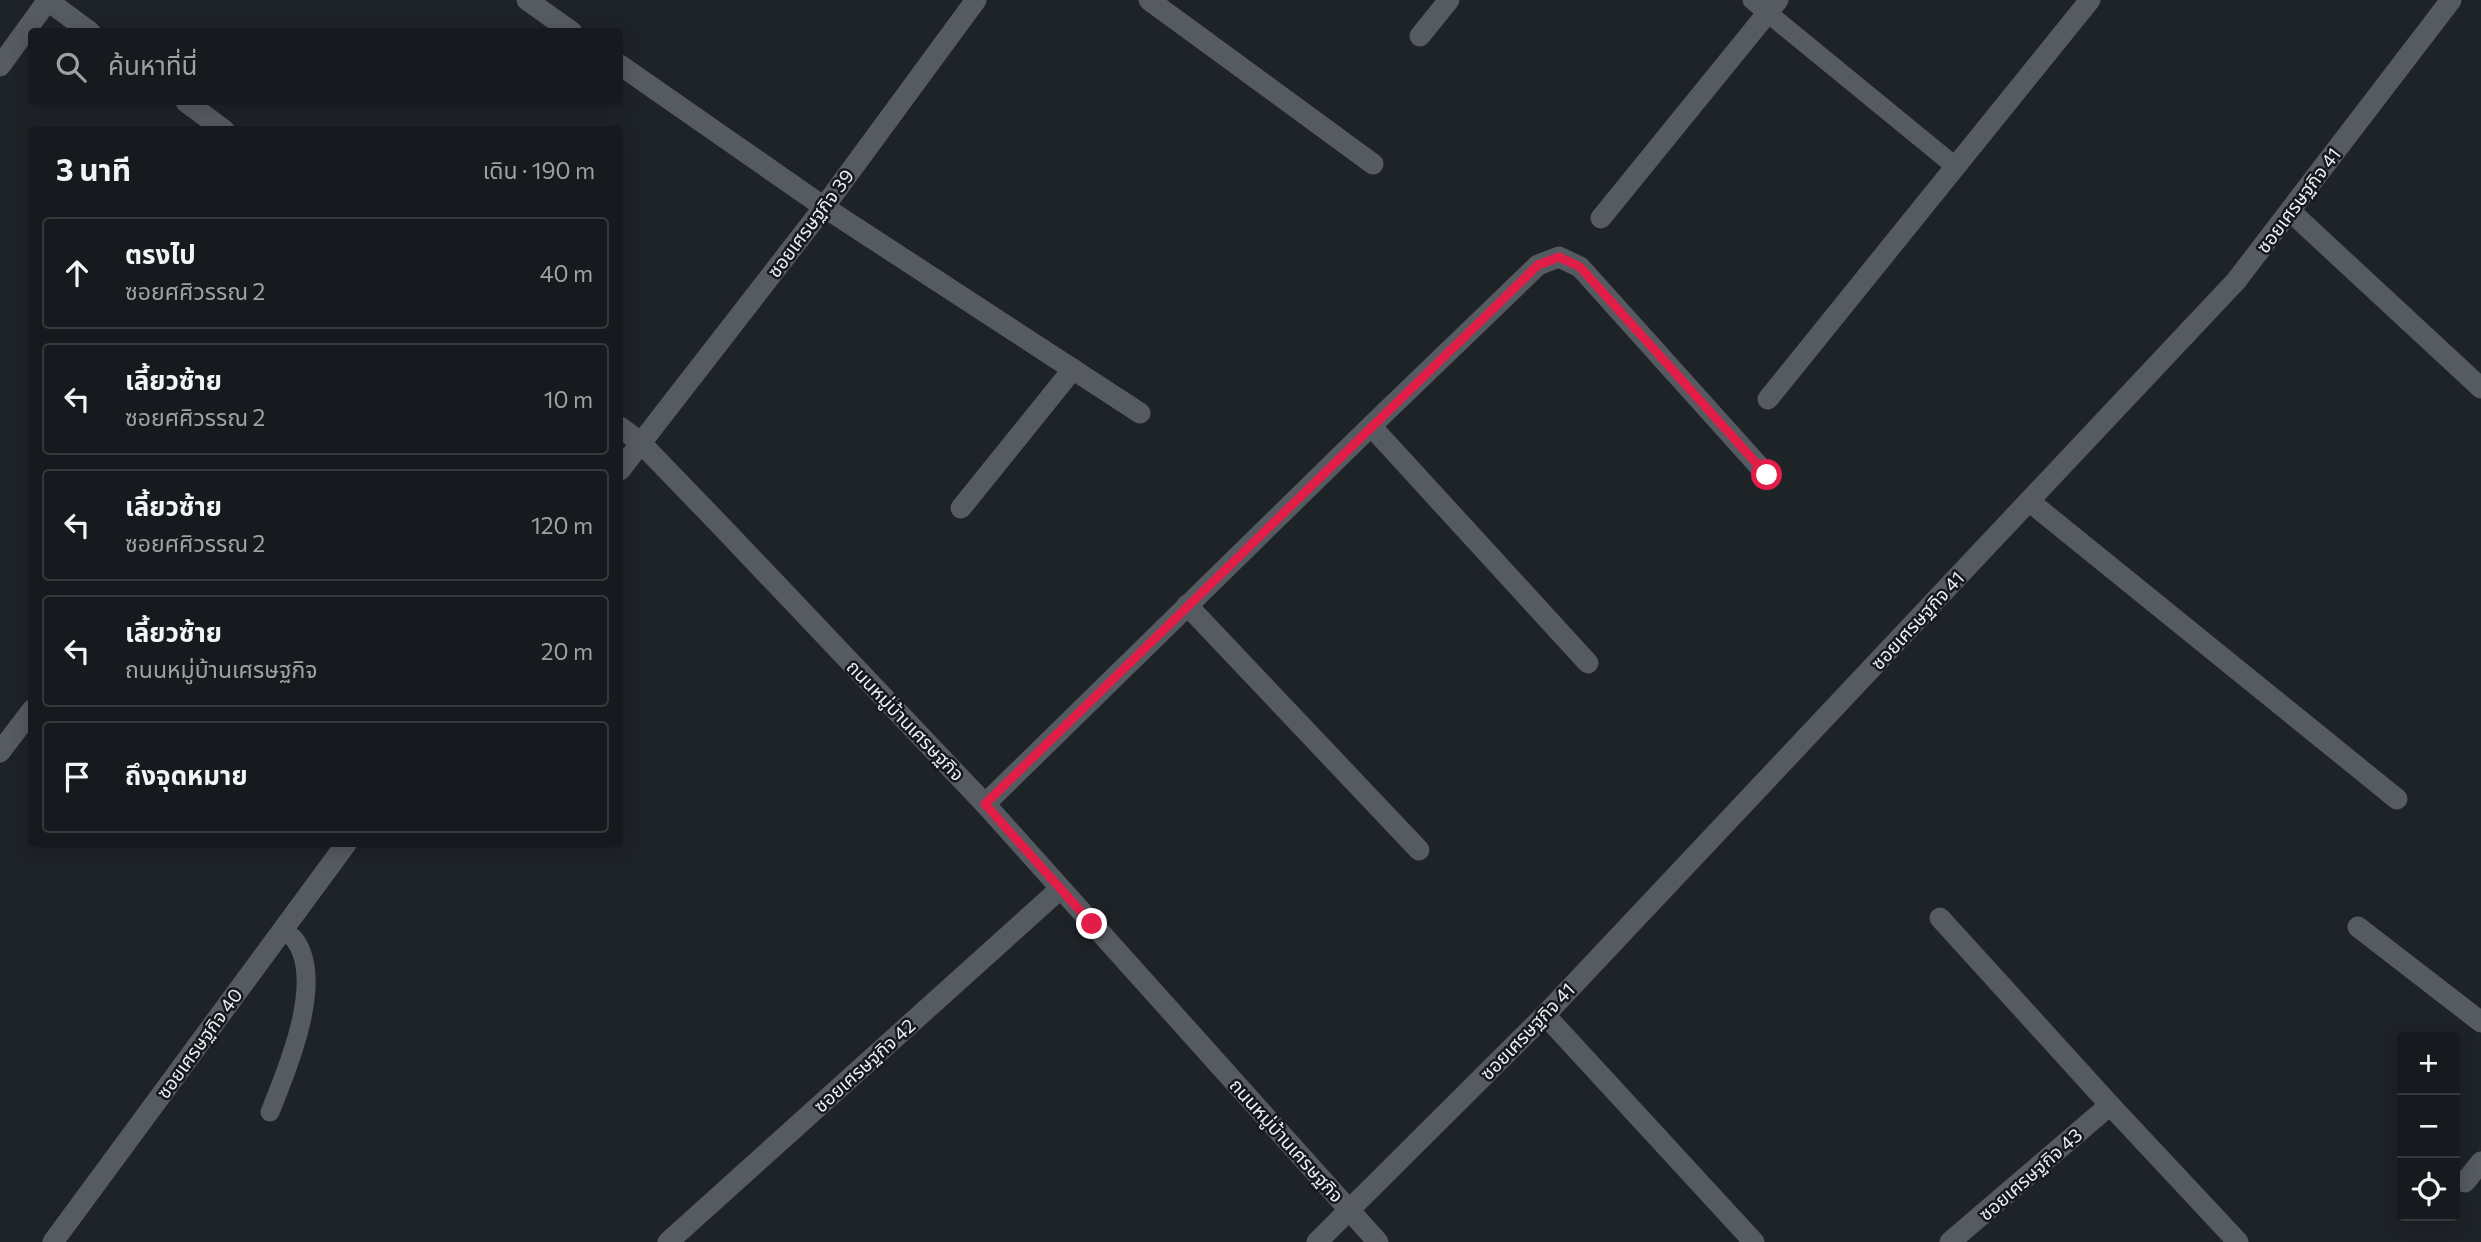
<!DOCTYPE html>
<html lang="th">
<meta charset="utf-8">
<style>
body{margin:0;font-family:Commissioner,"Noto Sans Thai",sans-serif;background:#1f2327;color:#f1f3f6}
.controls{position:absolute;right:21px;bottom:21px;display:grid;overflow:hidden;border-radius:7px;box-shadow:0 4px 18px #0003}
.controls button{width:63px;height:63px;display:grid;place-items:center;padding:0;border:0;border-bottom:2px solid #35383c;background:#161a1e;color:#f1f3f6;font:35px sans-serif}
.stop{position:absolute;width:21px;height:21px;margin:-16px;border:5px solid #e11d48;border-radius:50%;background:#fff}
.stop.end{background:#e11d48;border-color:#fff;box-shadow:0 2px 7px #0008}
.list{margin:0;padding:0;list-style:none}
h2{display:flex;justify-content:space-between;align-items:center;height:91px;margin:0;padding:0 28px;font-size:30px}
h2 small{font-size:23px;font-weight:400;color:#9ea1a4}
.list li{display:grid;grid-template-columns:46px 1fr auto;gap:21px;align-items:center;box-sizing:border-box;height:112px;margin:0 14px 14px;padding:0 14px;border:2px solid #35383c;border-radius:7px}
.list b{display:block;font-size:26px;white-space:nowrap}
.list p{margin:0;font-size:23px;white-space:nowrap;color:#9ea1a4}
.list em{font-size:23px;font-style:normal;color:#9ea1a4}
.icon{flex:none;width:38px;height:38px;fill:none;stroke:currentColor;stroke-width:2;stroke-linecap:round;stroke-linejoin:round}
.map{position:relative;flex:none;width:2481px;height:1242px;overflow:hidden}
.search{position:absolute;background:#161a1e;box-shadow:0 4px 18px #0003;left:28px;top:28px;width:595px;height:77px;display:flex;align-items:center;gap:18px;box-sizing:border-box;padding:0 24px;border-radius:7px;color:#9ea1a4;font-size:26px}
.panel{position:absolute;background:#161a1e;box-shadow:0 4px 18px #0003;left:28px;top:126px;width:595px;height:721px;border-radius:7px}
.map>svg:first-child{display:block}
</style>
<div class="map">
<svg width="2481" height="1242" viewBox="0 0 2481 1242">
<rect width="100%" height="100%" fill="#1e2328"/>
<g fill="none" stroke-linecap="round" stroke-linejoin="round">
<g stroke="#565b61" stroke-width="19">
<polyline points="1752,0 1956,167"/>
<path d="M 270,1112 C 287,1070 325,981 295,940 C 292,936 286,933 282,930"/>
</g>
<g stroke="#565b61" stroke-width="21">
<polyline points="527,0 572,32"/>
<polyline points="1149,0 1373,164"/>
<polyline points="1420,36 1449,0"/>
<polyline points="620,65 824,207 1140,413"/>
<polyline points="0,66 48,0"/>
<polyline points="2290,211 2481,388"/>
<polyline points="1601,218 1778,0"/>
<polyline points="1768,399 2090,0"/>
<polyline points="1371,426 1588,663"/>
<polyline points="620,470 824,207 976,0"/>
<polyline points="2029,501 2397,799"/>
<polyline points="961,508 1073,369"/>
<polyline points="1187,605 1419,850"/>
<polyline points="0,752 32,710"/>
<polyline points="985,804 1371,426 1538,265 1559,257 1580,267 1767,475"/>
<polyline points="1940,918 2110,1105 2238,1242"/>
<polyline points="2358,927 2481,1022"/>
<polyline points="1545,1015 1754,1242"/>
<polyline points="2465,1182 2481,1162"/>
<polyline points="53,1242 346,844"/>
<polyline points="668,1242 1060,889"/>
<polyline points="1317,1242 1545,1015 2236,281 2451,0"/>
<polyline points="1950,1242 2110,1105"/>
</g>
<g stroke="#565b61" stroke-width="21">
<polyline points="47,0 90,32"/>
<polyline points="186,102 224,130"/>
<polyline points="620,427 640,442 723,528 985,804 1378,1242"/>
</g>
</g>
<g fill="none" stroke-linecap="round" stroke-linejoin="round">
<polyline stroke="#e11d48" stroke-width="9" points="1092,924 985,804 1538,265 1559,257 1580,267 1767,475"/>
</g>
<g text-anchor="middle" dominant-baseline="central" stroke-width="5" stroke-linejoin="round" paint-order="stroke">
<g font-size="19" fill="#ebeef2" stroke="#15191e">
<text transform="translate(2298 200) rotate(-53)">ซอยเศรษฐกิจ 41</text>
<text transform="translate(810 223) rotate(-53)">ซอยเศรษฐกิจ 39</text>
<text transform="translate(1917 620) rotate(-47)">ซอยเศรษฐกิจ 41</text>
<text transform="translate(906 720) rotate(46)">ถนนหมู่บ้านเศรษฐกิจ</text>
<text transform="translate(1527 1031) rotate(-46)">ซอยเศรษฐกิจ 41</text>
<text transform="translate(199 1043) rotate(-54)">ซอยเศรษฐกิจ 40</text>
<text transform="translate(864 1065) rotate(-42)">ซอยเศรษฐกิจ 42</text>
<text transform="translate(1287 1140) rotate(48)">ถนนหมู่บ้านเศรษฐกิจ</text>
<text transform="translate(2030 1174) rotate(-41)">ซอยเศรษฐกิจ 43</text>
</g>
</g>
</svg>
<div class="controls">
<button>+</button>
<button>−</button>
<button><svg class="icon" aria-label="locate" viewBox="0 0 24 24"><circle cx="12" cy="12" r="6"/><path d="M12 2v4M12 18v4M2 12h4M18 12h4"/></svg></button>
</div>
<div class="stop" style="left:1767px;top:475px"></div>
<div class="stop end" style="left:1092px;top:924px"></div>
<div class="search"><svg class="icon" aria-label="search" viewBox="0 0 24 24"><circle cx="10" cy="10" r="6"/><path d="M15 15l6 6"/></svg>ค้นหาที่นี่</div>
<section class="panel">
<h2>3 นาที<small>เดิน · 190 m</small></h2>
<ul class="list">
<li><svg class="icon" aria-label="ahead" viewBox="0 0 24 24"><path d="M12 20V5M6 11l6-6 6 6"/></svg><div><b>ตรงไป</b><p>ซอยศศิวรรณ 2</p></div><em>40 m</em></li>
<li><svg class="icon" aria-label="left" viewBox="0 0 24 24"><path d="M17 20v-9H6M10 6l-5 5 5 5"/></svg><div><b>เลี้ยวซ้าย</b><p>ซอยศศิวรรณ 2</p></div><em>10 m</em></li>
<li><svg class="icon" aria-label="left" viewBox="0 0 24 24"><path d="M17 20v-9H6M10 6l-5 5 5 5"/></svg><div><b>เลี้ยวซ้าย</b><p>ซอยศศิวรรณ 2</p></div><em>120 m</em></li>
<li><svg class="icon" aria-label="left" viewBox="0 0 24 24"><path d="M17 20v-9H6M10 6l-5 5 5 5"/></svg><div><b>เลี้ยวซ้าย</b><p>ถนนหมู่บ้านเศรษฐกิจ</p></div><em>20 m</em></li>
<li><svg class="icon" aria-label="arrive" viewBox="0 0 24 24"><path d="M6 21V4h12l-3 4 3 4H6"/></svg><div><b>ถึงจุดหมาย</b></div></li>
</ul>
</section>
</div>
